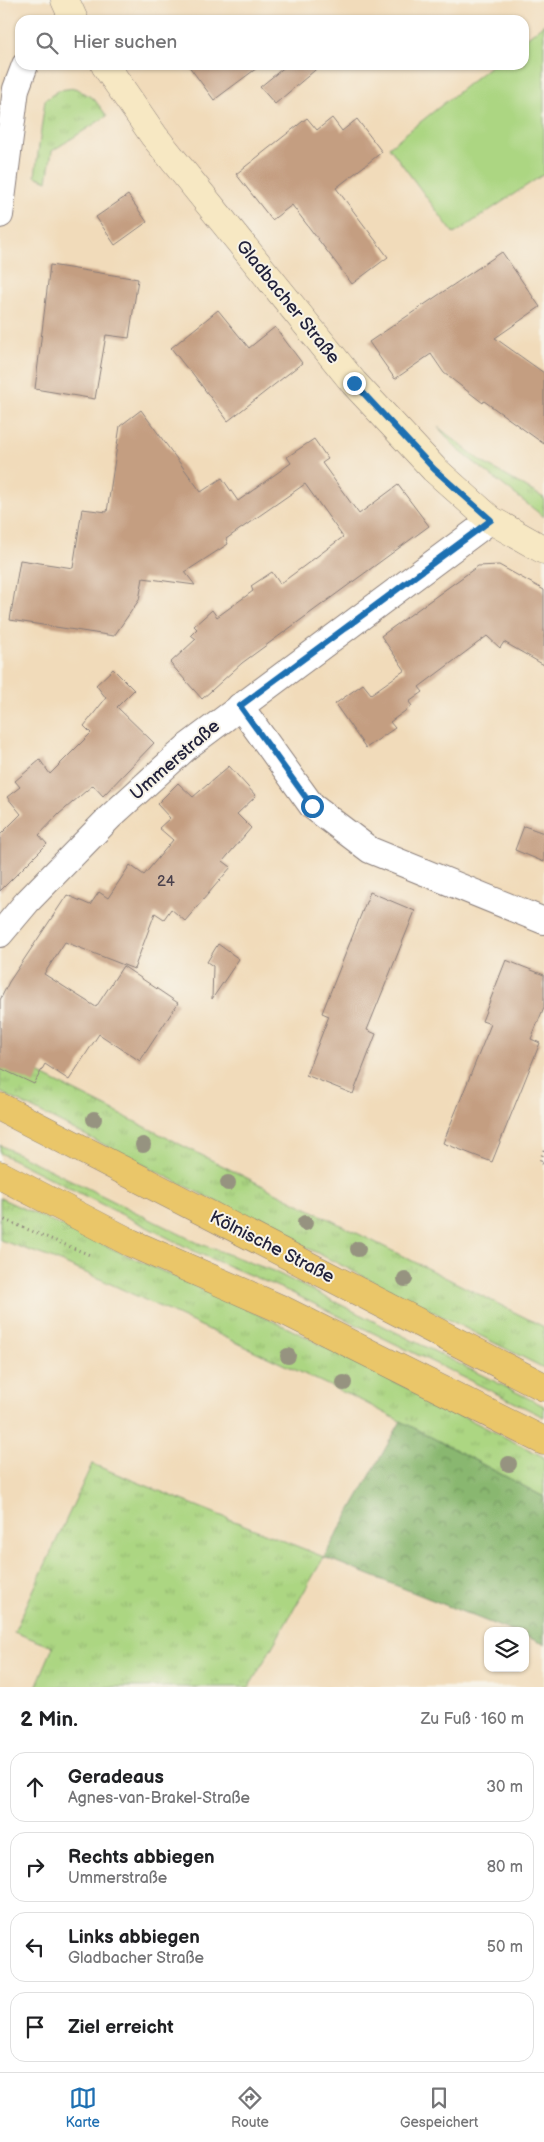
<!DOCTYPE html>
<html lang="de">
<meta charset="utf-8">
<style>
body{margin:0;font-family:"Balsamiq Sans",sans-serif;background:#f2f2f2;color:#202124}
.controls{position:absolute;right:15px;bottom:15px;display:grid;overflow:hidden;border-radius:10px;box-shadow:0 1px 4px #0004}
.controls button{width:45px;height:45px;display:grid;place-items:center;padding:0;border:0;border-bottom:1px solid #e0e0e0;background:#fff;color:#202124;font:25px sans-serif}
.stop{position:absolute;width:15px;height:15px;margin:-11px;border:4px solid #1f6fb2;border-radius:50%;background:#fff}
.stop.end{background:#1f6fb2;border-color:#fff;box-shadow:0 1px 5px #0008}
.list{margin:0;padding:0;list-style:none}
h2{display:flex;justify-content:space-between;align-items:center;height:65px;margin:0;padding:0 20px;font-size:21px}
h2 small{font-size:16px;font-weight:400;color:#757577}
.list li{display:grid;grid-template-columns:32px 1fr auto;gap:15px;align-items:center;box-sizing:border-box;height:70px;margin:0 10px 10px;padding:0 10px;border:1px solid #e0e0e0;border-radius:15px}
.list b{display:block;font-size:19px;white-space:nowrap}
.list p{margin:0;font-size:16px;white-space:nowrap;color:#757577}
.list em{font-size:16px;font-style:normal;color:#757577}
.icon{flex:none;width:28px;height:28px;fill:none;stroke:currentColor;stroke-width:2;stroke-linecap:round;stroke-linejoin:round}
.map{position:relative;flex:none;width:544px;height:1687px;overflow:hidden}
.search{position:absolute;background:#fff;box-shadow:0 1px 4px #0004;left:15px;right:15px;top:15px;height:55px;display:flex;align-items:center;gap:12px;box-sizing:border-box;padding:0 18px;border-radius:15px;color:#757577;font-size:19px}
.sheet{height:385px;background:#fff}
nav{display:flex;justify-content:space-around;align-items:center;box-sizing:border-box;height:70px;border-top:1px solid #e0e0e0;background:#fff;font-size:14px;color:#757577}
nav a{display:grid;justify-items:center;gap:2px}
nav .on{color:#1f6fb2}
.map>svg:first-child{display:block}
</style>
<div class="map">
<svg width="544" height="1687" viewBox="0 0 544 1687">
<defs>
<pattern id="grass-tufts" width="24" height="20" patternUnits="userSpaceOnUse" patternTransform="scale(1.25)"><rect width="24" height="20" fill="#acd682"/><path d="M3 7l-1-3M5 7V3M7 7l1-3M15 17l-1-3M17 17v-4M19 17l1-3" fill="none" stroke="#94b771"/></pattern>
<pattern id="forest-crowns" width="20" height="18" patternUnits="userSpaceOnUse" patternTransform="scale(1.25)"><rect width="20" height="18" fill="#89b770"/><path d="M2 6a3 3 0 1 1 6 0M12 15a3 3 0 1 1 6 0" fill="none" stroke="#70945d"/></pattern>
</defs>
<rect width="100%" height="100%" fill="#f7f3e8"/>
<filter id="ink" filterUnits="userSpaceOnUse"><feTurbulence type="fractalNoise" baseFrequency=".02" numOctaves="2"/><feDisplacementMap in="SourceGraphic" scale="10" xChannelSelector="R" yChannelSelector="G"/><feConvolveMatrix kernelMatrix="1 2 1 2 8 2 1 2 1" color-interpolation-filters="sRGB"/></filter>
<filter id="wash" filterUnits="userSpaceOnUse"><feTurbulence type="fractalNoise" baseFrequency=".0096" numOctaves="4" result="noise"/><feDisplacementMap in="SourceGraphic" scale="20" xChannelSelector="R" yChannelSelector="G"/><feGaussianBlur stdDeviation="1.12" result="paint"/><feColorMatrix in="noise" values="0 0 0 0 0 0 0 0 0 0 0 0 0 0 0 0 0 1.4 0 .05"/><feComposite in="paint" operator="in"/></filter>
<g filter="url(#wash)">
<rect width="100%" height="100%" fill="#f1dbba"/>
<g fill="url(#grass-tufts)" stroke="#677c5e">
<polygon points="75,88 94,99 107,116 52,151 47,181 35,176 45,100 59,90"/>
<polygon points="438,427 482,462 544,498 544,517 457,449"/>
<polygon points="0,1063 26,1067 544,1327 544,1368 0,1092"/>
<polygon points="0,1145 198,1243 273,1271 544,1406 544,1417 290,1292 200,1254 0,1153"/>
<polygon points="0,1198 286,1327 544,1457 544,1497 362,1401 100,1279 51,1258 0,1240"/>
<polygon points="92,1464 324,1557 249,1687 36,1687 53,1647 14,1632"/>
</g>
<polygon fill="url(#forest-crowns)" stroke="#566c56" points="401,1421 544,1497 544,1644 525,1636 525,1631 511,1631 324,1557"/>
<polygon fill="#acd682" stroke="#677c5e" points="544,24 544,174 454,234 389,147 492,65 524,65 524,40"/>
<g id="blocks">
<g fill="#c49e81">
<polygon points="188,65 261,65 214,100"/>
<polygon points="287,65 321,65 275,104 260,87"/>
<polygon points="307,118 317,130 332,118 342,131 357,119 382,152 336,188 388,257 352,284 292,205 272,220 236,174"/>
<polygon points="128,195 147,222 115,245 96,217"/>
<polygon points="502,252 540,307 495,338 544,373 544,444 484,401 483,403 444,373 431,354 395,379 369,342"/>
<polygon points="50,265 138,279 129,338 106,335 95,399 35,389"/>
<polygon points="218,310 249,348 275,327 302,363 228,421 190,370 189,371 171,348"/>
<polygon points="141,410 201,492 222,478 238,501 291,463 287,457 314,439 328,459 322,463 359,514 398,485 429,526 242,663 202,699 170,663 196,639 191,635 197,629 194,626 212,610 217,617 253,591 251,586 272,572 280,584 343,537 305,484 226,539 228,544 185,572 195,585 143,578 139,600 114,636 10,620 20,560 73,568 82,509 107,512 120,426"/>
<polygon points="499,565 544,590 544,665 504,642 500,648 487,636 419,687 423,692 409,702 412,706 390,722 395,728 366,748 335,704 363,684 371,694 405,670 381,636 478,566"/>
<polygon points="113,669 134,690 117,707 154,743 103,796 93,785 59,814 39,835 47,844 0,891 0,835 21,814 7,797 20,787 15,781 40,760 50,774 91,733 84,726 106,698 96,685"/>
<polygon points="229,766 256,796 237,814 251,828 223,861 231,867 185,921 171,909 164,919 155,913 134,969 65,942 44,974 96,1007 123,966 178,1003 140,1061 99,1034 69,1080 45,1064 34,1084 0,1068 0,1000 9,982 67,895 90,905 99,892 108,898 130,865 144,875 173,840 159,828 170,818 157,804 178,783 193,797"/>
<polygon points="524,826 544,833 544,862 515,850"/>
<polygon points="370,892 415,911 367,1030 376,1034 353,1094 306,1075 329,1016 322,1013"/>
<polygon points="218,944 239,959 212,999 213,966 207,962"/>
<polygon points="506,960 544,975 544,1007 531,1039 540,1043 492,1162 443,1143 491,1024 482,1021"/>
</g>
</g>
</g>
<g filter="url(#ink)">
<use href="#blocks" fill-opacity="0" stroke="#8a7e7a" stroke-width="1"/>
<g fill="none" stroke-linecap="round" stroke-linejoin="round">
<defs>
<g id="minor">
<polyline points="0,215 16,89 25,65"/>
<polyline points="240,706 312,806 370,850 544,921"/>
<polyline points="0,934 27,902 110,817 188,746 491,520"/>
</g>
<g id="secondary">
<polyline points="65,0 74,20"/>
<polyline points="105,65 154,136 354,383 434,469 491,520 544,550"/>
</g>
<g id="primary">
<polyline points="0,1107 544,1387"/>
<polyline points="0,1175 131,1243 281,1309 544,1441"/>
</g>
</defs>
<use href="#minor" stroke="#8a7e7a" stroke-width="28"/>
<use href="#secondary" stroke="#8a7e7a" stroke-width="29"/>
<use href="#primary" stroke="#8a7e7a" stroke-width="29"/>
<g stroke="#8a7e7a" stroke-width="3" stroke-dasharray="1 4" stroke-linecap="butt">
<polyline points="544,1150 540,1162 544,1164"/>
<polyline points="0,1218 90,1255"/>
</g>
<use href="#minor" stroke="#fff" stroke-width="26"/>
<use href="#secondary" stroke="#f7e8c3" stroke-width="28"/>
<use href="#primary" stroke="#eac669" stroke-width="28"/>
</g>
<g fill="#969380">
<circle cx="94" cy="1119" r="8"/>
<circle cx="143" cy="1145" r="8"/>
<circle cx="228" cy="1183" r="8"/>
<circle cx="305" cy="1223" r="8"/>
<circle cx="358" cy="1249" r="8"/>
<circle cx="405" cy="1279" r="8"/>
<circle cx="288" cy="1356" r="8"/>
<circle cx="344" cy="1383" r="8"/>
<circle cx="509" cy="1464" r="8"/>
</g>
</g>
<g fill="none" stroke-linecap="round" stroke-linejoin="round" filter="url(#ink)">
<polyline stroke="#1f6fb2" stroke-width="6" points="312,806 240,706 491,520 434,469 354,383"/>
</g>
<g text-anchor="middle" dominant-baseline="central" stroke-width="4" stroke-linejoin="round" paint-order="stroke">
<g font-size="15" fill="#4a414c">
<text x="166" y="881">24</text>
</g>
<g font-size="18" fill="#22223b" stroke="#f7f3e8">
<text transform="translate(288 302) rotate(51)">Gladbacher Straße</text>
<text transform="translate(175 760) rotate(-41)">Ummerstraße</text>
<text transform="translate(272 1247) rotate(27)">Kölnische Straße</text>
</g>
</g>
</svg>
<div class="controls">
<button><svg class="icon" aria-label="layers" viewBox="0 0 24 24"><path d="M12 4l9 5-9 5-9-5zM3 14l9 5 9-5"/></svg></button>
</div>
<div class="stop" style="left:312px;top:806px"></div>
<div class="stop end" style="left:354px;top:383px"></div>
<div class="search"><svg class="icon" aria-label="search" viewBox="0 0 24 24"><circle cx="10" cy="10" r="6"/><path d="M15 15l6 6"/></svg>Hier suchen</div>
</div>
<section class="sheet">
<h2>2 Min.<small>Zu Fuß · 160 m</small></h2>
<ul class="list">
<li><svg class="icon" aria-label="ahead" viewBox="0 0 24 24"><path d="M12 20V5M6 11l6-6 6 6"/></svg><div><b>Geradeaus</b><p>Agnes-van-Brakel-Straße</p></div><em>30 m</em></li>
<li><svg class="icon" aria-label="right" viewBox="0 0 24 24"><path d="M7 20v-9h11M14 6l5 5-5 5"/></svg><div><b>Rechts abbiegen</b><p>Ummerstraße</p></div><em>80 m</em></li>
<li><svg class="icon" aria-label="left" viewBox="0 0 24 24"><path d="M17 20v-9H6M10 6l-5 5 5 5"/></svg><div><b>Links abbiegen</b><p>Gladbacher Straße</p></div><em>50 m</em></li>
<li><svg class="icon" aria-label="arrive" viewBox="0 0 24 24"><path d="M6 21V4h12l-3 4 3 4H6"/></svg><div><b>Ziel erreicht</b></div></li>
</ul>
</section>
<nav>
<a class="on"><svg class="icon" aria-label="map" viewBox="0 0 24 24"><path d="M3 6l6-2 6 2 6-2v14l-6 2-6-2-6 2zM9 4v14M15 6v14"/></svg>Karte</a>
<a><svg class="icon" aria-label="directions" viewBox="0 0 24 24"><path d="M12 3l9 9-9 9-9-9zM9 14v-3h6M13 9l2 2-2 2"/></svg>Route</a>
<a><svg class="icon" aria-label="saved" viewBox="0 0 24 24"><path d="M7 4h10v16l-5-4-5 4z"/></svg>Gespeichert</a>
</nav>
